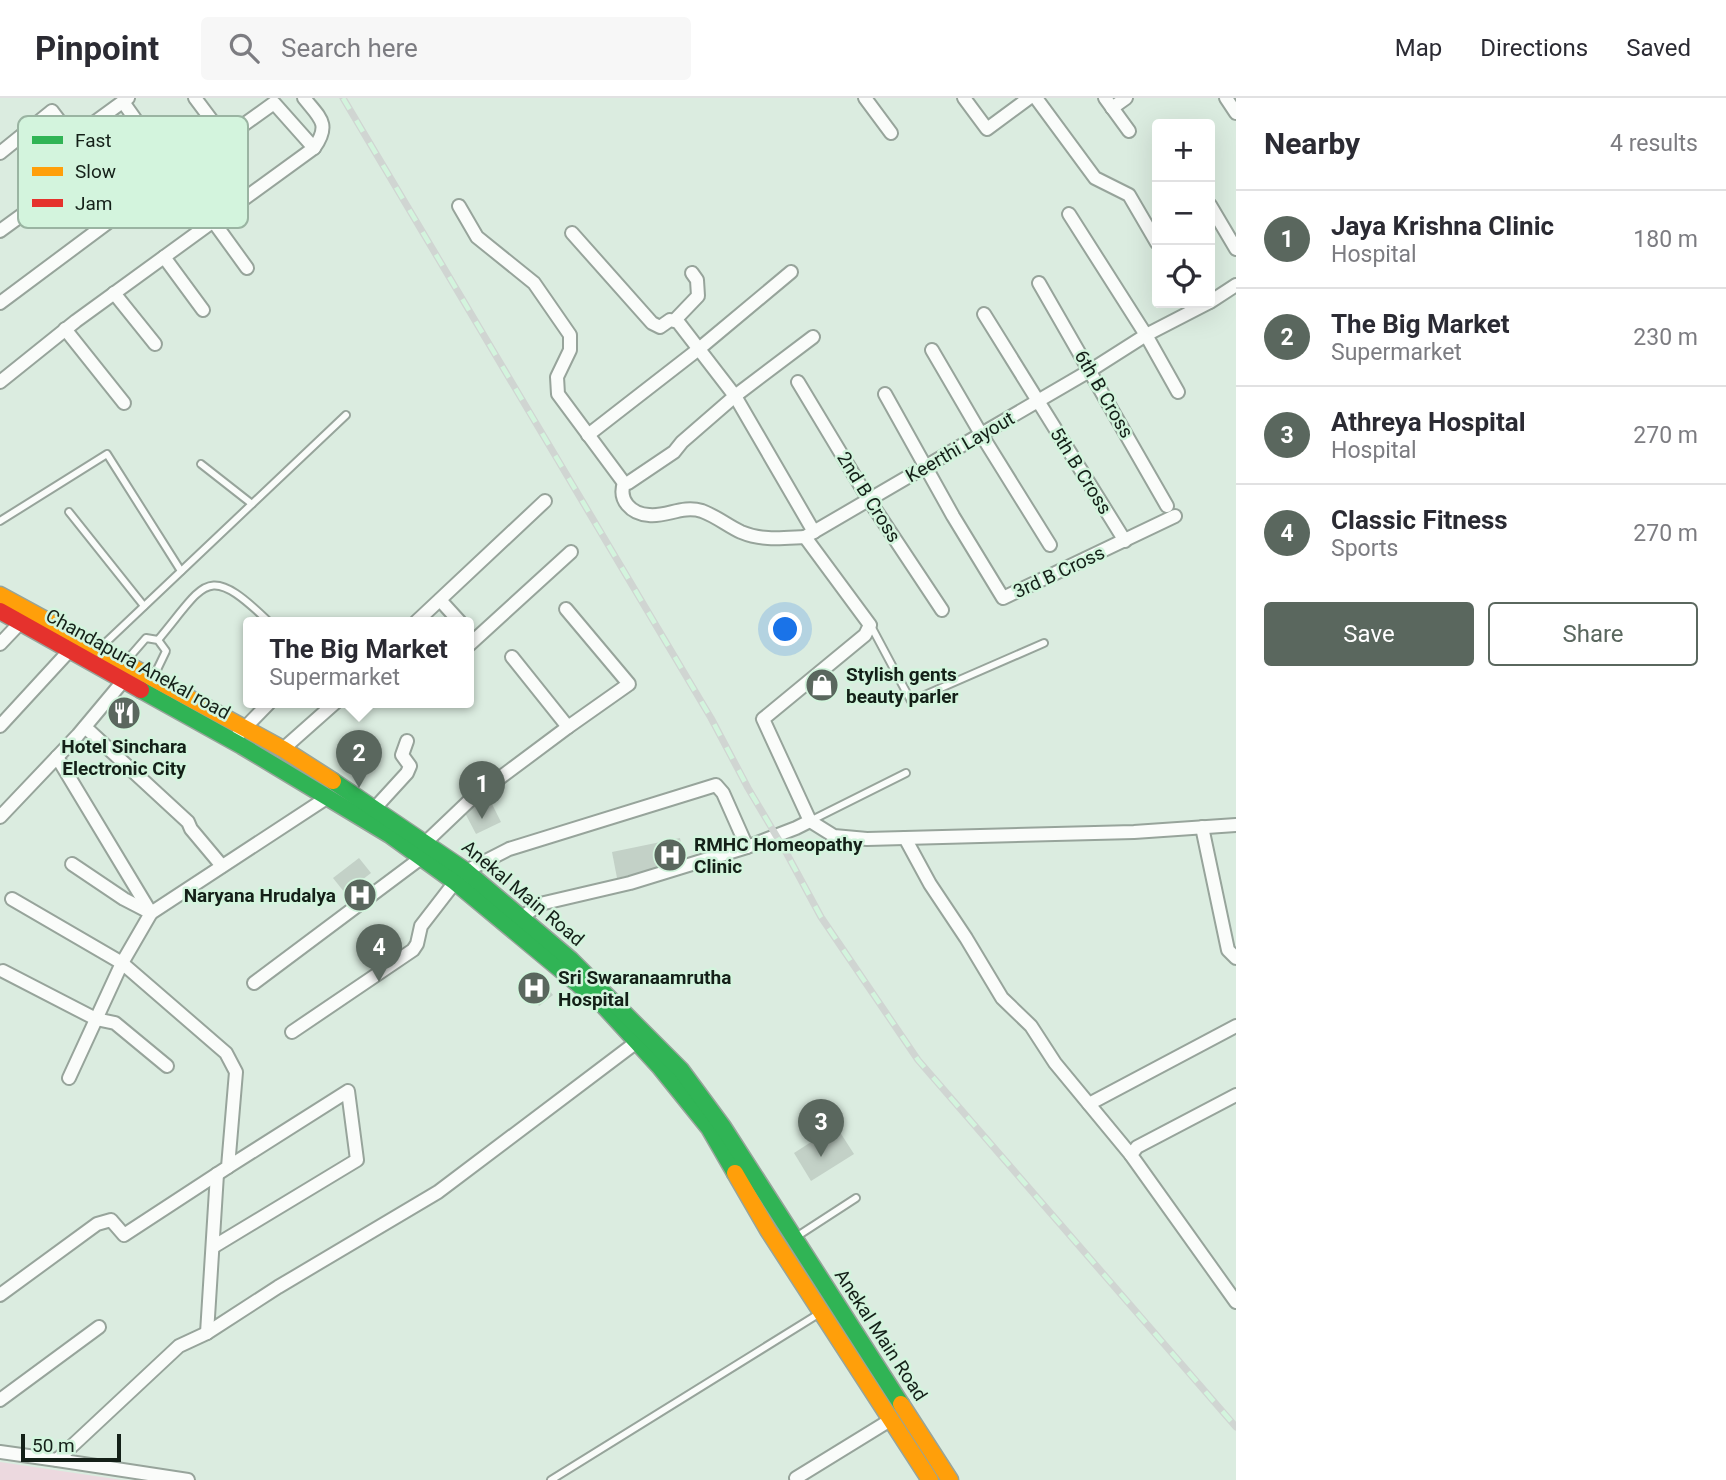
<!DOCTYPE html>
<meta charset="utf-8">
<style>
body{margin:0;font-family:Roboto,sans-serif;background:#f7f7f7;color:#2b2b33}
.controls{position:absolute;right:21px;top:21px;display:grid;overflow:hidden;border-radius:7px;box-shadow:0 7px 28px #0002}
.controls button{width:63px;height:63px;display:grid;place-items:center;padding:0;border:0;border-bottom:2px solid #e1e1e2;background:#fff;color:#2b2b33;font:35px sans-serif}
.scale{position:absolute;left:21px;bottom:18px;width:100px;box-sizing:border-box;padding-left:7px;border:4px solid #142018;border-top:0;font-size:19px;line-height:24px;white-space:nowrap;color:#142018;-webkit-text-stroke:5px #d3f4dd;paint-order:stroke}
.you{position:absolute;left:786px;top:532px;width:24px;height:24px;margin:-18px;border:5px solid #fff;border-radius:50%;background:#1a73e8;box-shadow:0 0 0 10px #1a73e833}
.badge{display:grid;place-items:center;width:46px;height:46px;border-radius:50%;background:#5a675e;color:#fff;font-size:23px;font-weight:700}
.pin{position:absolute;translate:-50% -58px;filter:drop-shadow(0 2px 4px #0008)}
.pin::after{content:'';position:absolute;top:37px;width:24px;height:21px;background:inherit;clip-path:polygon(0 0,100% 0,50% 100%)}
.popup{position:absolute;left:243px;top:519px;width:231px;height:91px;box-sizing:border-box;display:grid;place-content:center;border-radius:7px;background:#fff;filter:drop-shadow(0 2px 5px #0005);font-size:23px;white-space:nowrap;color:#7c7c81}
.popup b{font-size:26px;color:#2b2b33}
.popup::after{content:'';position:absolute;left:50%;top:100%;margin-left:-14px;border:14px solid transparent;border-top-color:#fff}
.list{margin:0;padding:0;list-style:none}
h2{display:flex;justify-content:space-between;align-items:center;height:91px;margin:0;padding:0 28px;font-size:30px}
h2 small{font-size:23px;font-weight:400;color:#7c7c81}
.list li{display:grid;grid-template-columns:46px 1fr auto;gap:21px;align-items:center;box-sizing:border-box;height:98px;padding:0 28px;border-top:2px solid #e1e1e2}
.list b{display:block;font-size:26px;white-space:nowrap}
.list p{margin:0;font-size:23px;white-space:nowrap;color:#7c7c81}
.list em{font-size:23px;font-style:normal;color:#7c7c81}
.actions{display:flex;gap:14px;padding:21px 28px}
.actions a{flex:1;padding:16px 0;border:2px solid #5a675e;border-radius:7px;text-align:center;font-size:24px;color:#5a675e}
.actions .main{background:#5a675e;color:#fff}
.icon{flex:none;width:38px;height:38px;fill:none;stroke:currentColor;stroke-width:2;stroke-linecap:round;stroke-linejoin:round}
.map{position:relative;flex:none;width:1236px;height:1382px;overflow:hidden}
header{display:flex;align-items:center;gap:42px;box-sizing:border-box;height:98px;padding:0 35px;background:#fff;border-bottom:2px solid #e1e1e2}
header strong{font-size:33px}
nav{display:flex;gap:38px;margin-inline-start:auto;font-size:24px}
.search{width:490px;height:63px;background:#f7f7f7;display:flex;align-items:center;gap:18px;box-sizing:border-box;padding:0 24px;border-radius:7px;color:#7c7c81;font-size:26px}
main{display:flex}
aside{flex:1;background:#fff}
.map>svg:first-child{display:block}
</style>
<header>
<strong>Pinpoint</strong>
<div class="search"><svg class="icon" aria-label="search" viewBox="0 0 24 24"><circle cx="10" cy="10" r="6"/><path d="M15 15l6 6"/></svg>Search here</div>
<nav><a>Map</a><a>Directions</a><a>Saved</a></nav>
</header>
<main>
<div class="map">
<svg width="1236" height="1382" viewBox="0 0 1236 1382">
<rect width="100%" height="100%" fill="#dbece0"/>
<polygon fill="#ecd9df" points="0,1364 122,1382 0,1382"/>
<g fill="#c3d1c7">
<polygon points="489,700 501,724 476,736 464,713"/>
<polygon points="680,740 685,766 617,780 612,754"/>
<polygon points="359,760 371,775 345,795 333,780"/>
<polygon points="537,877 553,897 539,908 523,888"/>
<polygon points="836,1028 854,1056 811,1083 794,1055"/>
</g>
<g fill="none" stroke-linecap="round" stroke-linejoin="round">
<defs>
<g id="lane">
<polyline points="201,366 252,406"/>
<polyline points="69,414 144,508"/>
<polyline points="0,423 107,356 181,473"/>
<polyline points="871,528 911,603 1044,545"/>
<path d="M 158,542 C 206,485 206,463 269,524"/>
<polyline points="101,549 346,317"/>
<polyline points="126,563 146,540 158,542 166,553 153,580"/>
<polyline points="810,723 906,675"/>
<polyline points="796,1139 856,1100"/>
<polyline points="551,1382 820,1215"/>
</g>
<g id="street">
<polyline points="195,0 225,40"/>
<path d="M 304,0 C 320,20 331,26 314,50"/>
<polyline points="865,0 891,35"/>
<polyline points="964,0 987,31 1029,0"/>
<polyline points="1036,0 1095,80 1129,97 1157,145"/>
<polyline points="1105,0 1129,33"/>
<polyline points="1226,0 1236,15"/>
<polyline points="123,4 174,76"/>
<polyline points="1112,10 1126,0"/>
<polyline points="73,40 128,0"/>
<polyline points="0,55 52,13 126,111 274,5 314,50 76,223 0,284"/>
<polyline points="1210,107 1236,151"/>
<polyline points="459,108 477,139 534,185 570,237 570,252 557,279 558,296 624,385 628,385 674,354 682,344 735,298 813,239"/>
<polyline points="1069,116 1146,237 1178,294"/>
<polyline points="213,123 247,170"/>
<polyline points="0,133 92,66"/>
<polyline points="572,135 652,225 660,229 670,222 678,224 735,298 814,434"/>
<polyline points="164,159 203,212"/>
<polyline points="1039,185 1167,408"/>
<polyline points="114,195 155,246"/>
<polyline points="1210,204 1236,187"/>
<polyline points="0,205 126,111"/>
<polyline points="984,216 1125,443"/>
<polyline points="675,222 698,198 697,182 692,175"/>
<polyline points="65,231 124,305"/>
<polyline points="932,252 981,336 1050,447"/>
<polyline points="798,284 869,402 942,512"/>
<polyline points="885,296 953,418 1003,500 1175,418"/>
<polyline points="588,337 700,250 791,174"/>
<path d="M 624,385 C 618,402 631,416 649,417 C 667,419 682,407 702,413 C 716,418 728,428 741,434 C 762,443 783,440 805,439"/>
<polyline points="440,502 460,524"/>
<polyline points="566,511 629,586 568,629"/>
<polyline points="416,524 545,403"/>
<polyline points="0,546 20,525"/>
<polyline points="469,547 571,454"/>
<polyline points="0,628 70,552"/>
<polyline points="85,629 188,724 191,731 222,768"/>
<polyline points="238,637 270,604"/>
<polyline points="283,651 336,604"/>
<polyline points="57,659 151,815"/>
<polyline points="375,710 407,675 410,668 402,657 407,643"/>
<polyline points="0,719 78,637 124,582"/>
<polyline points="810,723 834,738 867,741 1134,734 1236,727"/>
<polyline points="1202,729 1228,852 1236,860"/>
<polyline points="905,740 930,786 966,840 1002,900 1031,928 1055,965 1131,1057"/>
<polyline points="426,744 469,703 568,629 512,559"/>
<polyline points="72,766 124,801 151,815"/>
<polyline points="466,773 509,751 716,687 723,695 747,749"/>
<polyline points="514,825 540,806 630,785 747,749 796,730 810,723 763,621 865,537 870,527 805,439 1091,272 1146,237 1208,205"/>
<polyline points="3,873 96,921 115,925 167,968"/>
<polyline points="254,885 421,760"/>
<polyline points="292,934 413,852 417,846 421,828 455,784"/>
<polyline points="69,980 122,865 151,815 328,699"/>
<polyline points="1236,997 1137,1049 1131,1057 1236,1204"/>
<polyline points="1089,1006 1236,928"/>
<polyline points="213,1149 357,1062 348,993 228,1069"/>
<polyline points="0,1197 97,1126 111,1122 124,1137 228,1069 236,974 226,955 122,865 12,801"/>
<polyline points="207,1235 217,1076"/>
<polyline points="0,1302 99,1229"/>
<polyline points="0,1354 57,1362 179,1248 207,1235 278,1189 438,1094 638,943"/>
<polyline points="57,1362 188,1382"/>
<polyline points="796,1380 892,1321"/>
</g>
<g id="fast">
<polyline points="141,592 242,648 390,737 455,784 602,906 659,968 709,1030 735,1075"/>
<polyline points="333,683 466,773 570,861 681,972 723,1029 901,1306"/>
</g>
<g id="slow">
<polyline points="0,497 283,651 333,683"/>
<polyline points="735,1075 768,1132 930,1382"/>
<polyline points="901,1306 950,1382"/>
</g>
<polyline id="jam" points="0,513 141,592"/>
</defs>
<use href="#lane" stroke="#97a49b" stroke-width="10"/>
<use href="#street" stroke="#97a49b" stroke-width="16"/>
<use href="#fast" stroke="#97a49b" stroke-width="19"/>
<use href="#slow" stroke="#97a49b" stroke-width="19"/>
<use href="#jam" stroke="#97a49b" stroke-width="19"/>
<use href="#lane" stroke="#fafcfa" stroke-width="6"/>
<use href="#street" stroke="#fafcfa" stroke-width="12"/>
<use href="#fast" stroke="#30b455" stroke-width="16"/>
<use href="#slow" stroke="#ff9f0a" stroke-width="16"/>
<use href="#jam" stroke="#e5322d" stroke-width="16"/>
<defs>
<polyline id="rail" points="343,0 711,620 748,690 787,756 821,819 918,962 1236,1329"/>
</defs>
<use href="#rail" stroke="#d0d5d2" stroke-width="7"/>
<use href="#rail" stroke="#d3f4dd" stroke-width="4.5" stroke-dasharray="13" stroke-linecap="butt"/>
</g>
<defs>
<symbol id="shop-disc" viewBox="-11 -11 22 22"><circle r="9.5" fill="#5a675e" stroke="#d3f4dd"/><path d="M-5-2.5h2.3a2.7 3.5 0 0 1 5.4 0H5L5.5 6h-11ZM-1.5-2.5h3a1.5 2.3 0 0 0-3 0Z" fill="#fff"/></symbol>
<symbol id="restaurant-disc" viewBox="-11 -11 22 22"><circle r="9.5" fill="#5a675e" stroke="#d3f4dd"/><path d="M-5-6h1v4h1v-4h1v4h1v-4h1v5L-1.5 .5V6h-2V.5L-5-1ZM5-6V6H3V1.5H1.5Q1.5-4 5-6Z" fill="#fff"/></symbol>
<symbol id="hospital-disc" viewBox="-11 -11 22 22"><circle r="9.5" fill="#5a675e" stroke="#d3f4dd"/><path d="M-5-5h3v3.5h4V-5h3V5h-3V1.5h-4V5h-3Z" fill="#fff"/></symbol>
</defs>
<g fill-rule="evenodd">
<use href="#shop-disc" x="803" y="568" width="38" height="38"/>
<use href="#restaurant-disc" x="105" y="596" width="38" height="38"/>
<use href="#hospital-disc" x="651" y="738" width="38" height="38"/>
<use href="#hospital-disc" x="341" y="778" width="38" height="38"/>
<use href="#hospital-disc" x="515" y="871" width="38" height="38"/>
</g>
<g text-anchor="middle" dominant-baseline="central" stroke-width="5" stroke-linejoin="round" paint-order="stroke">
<g font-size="19" fill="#142018" stroke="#d3f4dd">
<text transform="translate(1104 296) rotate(60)">6th B Cross</text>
<text transform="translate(960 349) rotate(-30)">Keerthi Layout</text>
<text transform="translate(1081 373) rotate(58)">5th B Cross</text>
<text transform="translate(869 399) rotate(58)">2nd B Cross</text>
<text transform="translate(1059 474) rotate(-25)">3rd B Cross</text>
<text transform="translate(138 566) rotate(29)">Chandapura Anekal road</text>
<text transform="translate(523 795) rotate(40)">Anekal Main Road</text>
<text transform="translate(881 1237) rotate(57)">Anekal Main Road</text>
</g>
<g font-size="19" font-weight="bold" fill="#142018" stroke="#d3f4dd" text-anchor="start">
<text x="846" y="576">Stylish gents<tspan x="846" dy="22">beauty parler</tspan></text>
<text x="124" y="648" text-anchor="middle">Hotel Sinchara<tspan x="124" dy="22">Electronic City</tspan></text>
<text x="694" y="746">RMHC Homeopathy<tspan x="694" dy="22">Clinic</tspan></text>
<text x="336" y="797" text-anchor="end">Naryana Hrudalya</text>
<text x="558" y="879">Sri Swaranaamrutha<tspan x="558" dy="22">Hospital</tspan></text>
</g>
</g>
<rect x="18" y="18" width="230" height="112" rx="10" fill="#d3f4dd" stroke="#9ab4a2" stroke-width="2"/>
<rect x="32" y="38" width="31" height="8" fill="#30b455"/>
<rect x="32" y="69" width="31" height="9" fill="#ff9f0a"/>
<rect x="32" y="101" width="31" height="8" fill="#e5322d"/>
<g font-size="19" fill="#142018">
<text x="75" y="49">Fast</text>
<text x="75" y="80">Slow</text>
<text x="75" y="112">Jam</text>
</g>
</svg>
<div class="controls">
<button>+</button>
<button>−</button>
<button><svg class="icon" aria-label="locate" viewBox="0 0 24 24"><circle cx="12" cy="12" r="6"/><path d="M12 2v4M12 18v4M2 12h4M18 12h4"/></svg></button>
</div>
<div class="scale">50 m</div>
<div class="you"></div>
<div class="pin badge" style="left:482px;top:721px">1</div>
<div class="pin badge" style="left:359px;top:690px">2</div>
<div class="popup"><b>The Big Market</b>Supermarket</div>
<div class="pin badge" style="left:821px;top:1059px">3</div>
<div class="pin badge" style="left:379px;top:884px">4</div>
</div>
<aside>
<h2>Nearby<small>4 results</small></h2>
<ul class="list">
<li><span class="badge">1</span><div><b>Jaya Krishna Clinic</b><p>Hospital</p></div><em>180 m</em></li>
<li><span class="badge">2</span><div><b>The Big Market</b><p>Supermarket</p></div><em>230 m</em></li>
<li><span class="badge">3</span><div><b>Athreya Hospital</b><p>Hospital</p></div><em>270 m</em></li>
<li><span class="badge">4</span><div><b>Classic Fitness</b><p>Sports</p></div><em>270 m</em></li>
</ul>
<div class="actions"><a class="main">Save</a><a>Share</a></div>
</aside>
</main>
